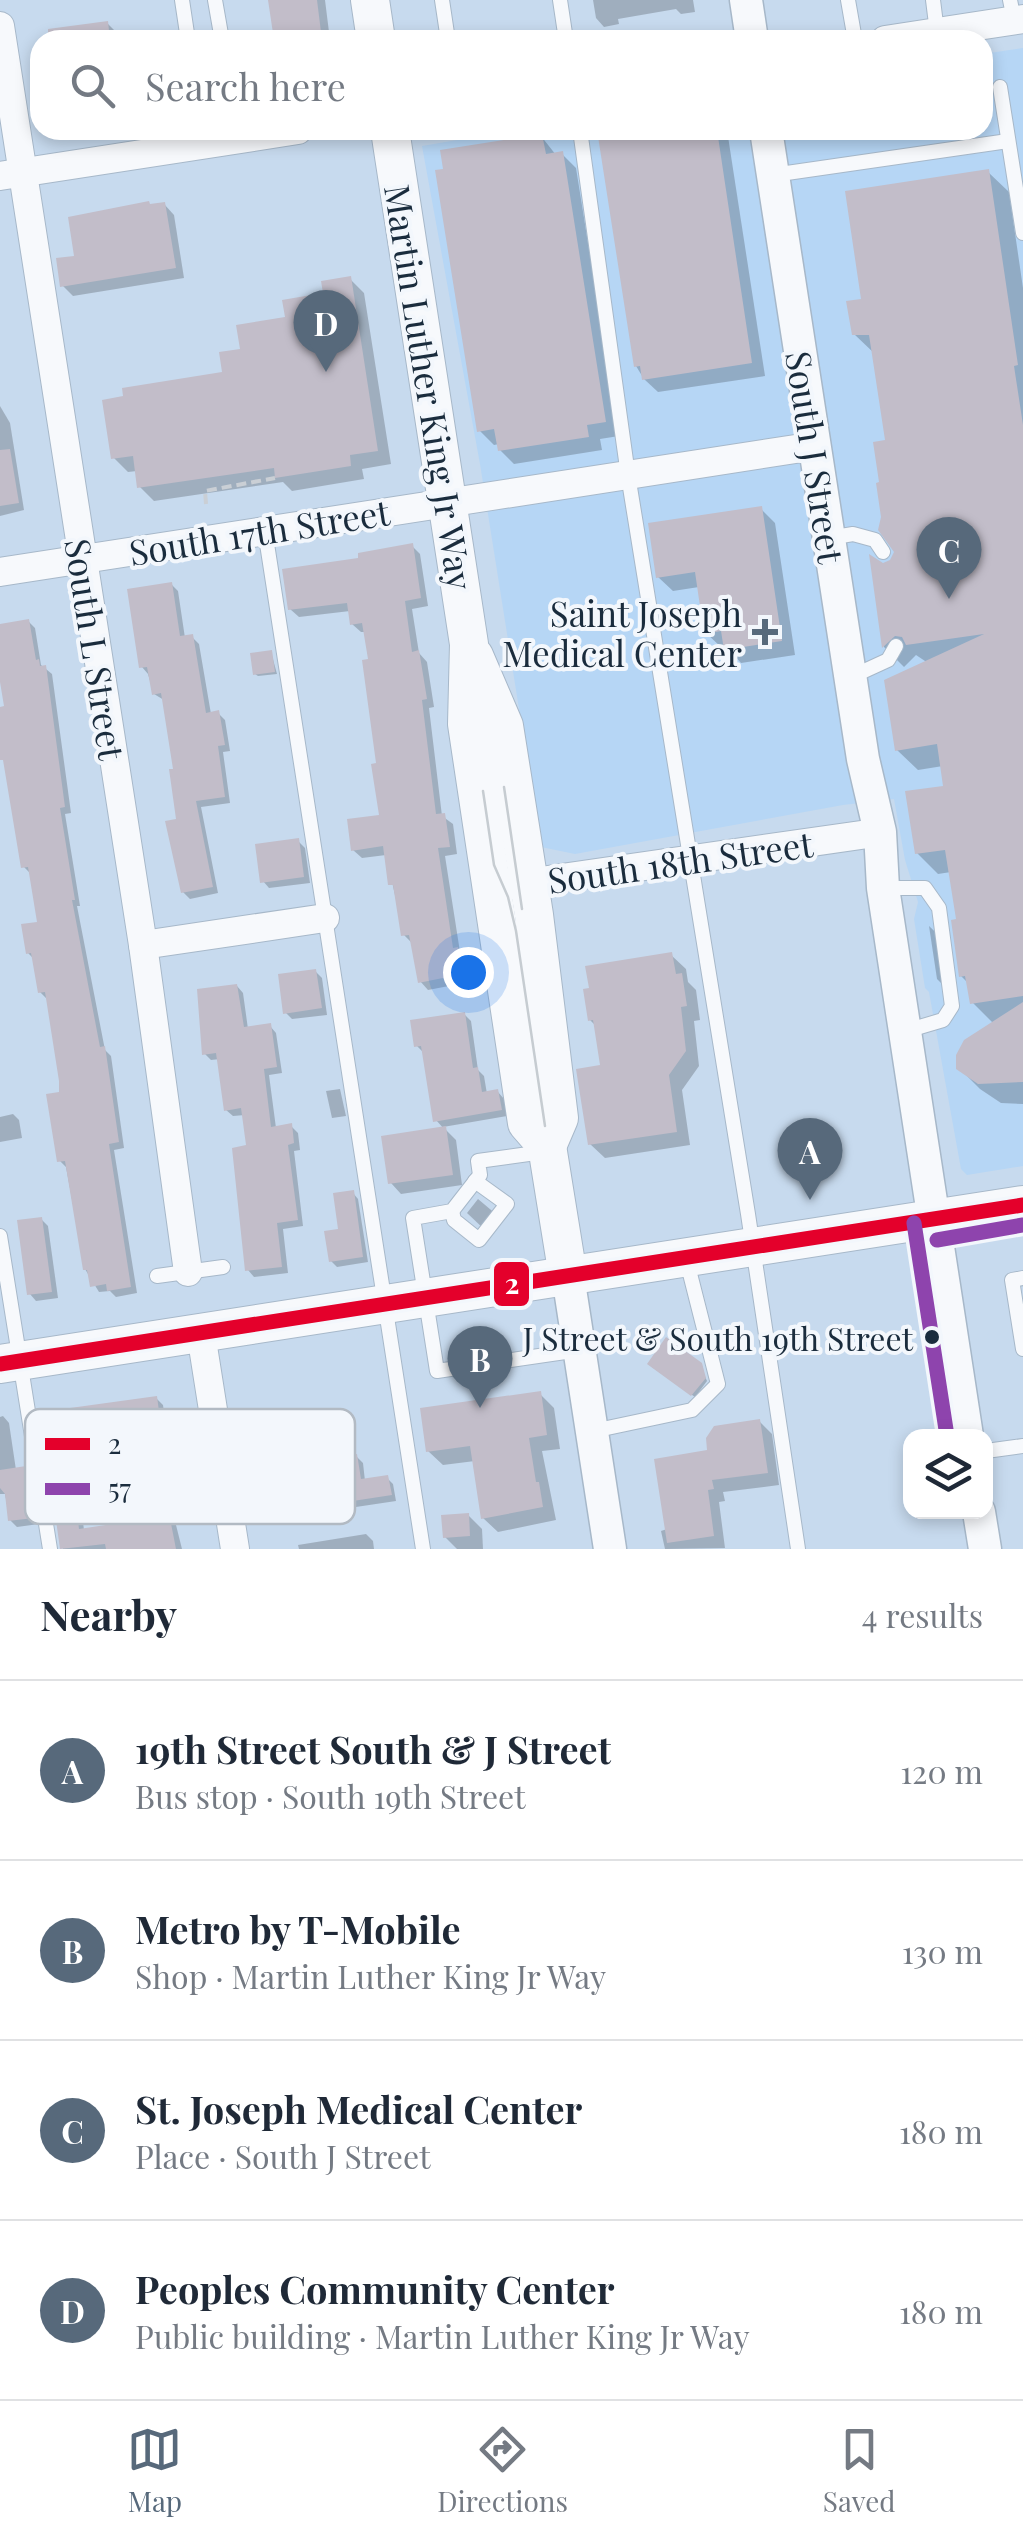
<!DOCTYPE html>
<meta charset="utf-8">
<style>
body{margin:0;font-family:"Playfair Display",serif;background:#f6f6f7;color:#1f2937}
.controls{position:absolute;right:30px;bottom:30px;display:grid;overflow:hidden;border-radius:20px;box-shadow:0 5px 15px #0003}
.controls button{width:90px;height:90px;display:grid;place-items:center;padding:0;border:0;border-bottom:2px solid #e0e1e3;background:#fff;color:#1f2937;font:50px sans-serif}
.you{position:absolute;left:468px;top:972px;width:35px;height:35px;margin:-25px;border:8px solid #fff;border-radius:50%;background:#1a73e8;box-shadow:0 0 0 15px #1a73e833}
.badge{display:grid;place-items:center;width:65px;height:65px;border-radius:50%;background:#57697b;color:#fff;font-size:32px;font-weight:700}
.pin{position:absolute;translate:-50% -82px;filter:drop-shadow(0 2px 5px #0008)}
.pin::after{content:'';position:absolute;top:52px;width:35px;height:30px;background:inherit;clip-path:polygon(0 0,100% 0,50% 100%)}
.list{margin:0;padding:0;list-style:none}
h2{display:flex;justify-content:space-between;align-items:center;height:130px;margin:0;padding:0 40px;font-size:42px}
h2 small{font-size:32px;font-weight:400;color:#747a83}
.list li{display:grid;grid-template-columns:65px 1fr auto;gap:30px;align-items:center;box-sizing:border-box;height:180px;padding:0 40px;border-top:2px solid #e0e1e3}
.list b{display:block;font-size:38px;white-space:nowrap}
.list p{margin:0;font-size:32px;white-space:nowrap;color:#747a83}
.list em{font-size:32px;font-style:normal;color:#747a83}
.icon{flex:none;width:55px;height:55px;fill:none;stroke:currentColor;stroke-width:2;stroke-linecap:round;stroke-linejoin:round}
.map{position:relative;flex:none;width:1023px;height:1549px;overflow:hidden}
.search{position:absolute;background:#fff;box-shadow:0 5px 15px #0003;left:30px;right:30px;top:30px;height:110px;display:flex;align-items:center;gap:25px;box-sizing:border-box;padding:0 35px;border-radius:30px;color:#747a83;font-size:38px}
.sheet{height:850px;background:#fff}
nav{display:flex;justify-content:space-around;align-items:center;box-sizing:border-box;height:140px;border-top:2px solid #e0e1e3;background:#fff;font-size:28px;color:#747a83}
nav a{display:grid;justify-items:center;gap:5px}
nav .on{color:#57697b}
.map>svg:first-child{display:block}
</style>
<div class="map">
<svg width="1023" height="1549" viewBox="0 0 1023 1549">
<rect width="100%" height="100%" fill="#c7daee"/>
<polygon fill="#b6d6f5" points="1023,48 1023,1166 967,1175 961,1169 929,992 925,988 914,919 918,902 905,860 894,799 843,805 575,854 541,847 480,464 422,146 516,130 983,130 983,54"/>
<g fill="#0003" fill-rule="evenodd">
<polygon points="271,0 325,0 330,40 277,40"/>
<polygon points="593,0 693,0 695,12 681,14 676,9 618,19 619,24 604,27 596,18"/>
<polygon points="107,23 114,30 115,40 62,40"/>
<polygon points="600,130 727,130 765,376 658,392 644,379 636,366"/>
<polygon points="541,136 556,155 562,154 576,168 619,436 600,439 602,450 514,464 500,450 499,444 494,445 480,431"/>
<polygon points="988,172 1009,192 1023,288 1023,1104 1001,1103 980,1089 959,1068 994,1024 972,1002 969,984 961,976 959,921 951,872 938,874 917,853 946,788 943,766 918,770 897,750 928,663 916,655 904,667 884,647 872,558 885,565 894,559 896,550 888,442 875,354 854,334 864,301"/>
<polygon points="164,204 174,215 184,278 73,296 63,286 77,259 152,206"/>
<polygon points="350,279 364,293 391,464 362,469 364,479 292,491 283,482 154,501 140,487 137,471 128,472 114,458 225,374 242,351"/>
<polygon points="0,406 10,423 24,510 0,516"/>
<polygon points="761,509 775,523 795,655 741,663 726,646 721,647 706,633 699,587 673,591 658,577"/>
<polygon points="412,546 420,554 428,606 412,609 419,653 427,662 434,707 429,708 442,816 453,824 457,854 445,856 460,952 465,958 470,982 428,990 420,981 413,944 404,935 386,855 362,858 353,850 382,817 366,632 361,632 352,624 350,611 299,617 290,609 361,560"/>
<polygon points="172,585 178,591 185,638 192,637 199,644 211,714 218,713 225,720 230,751 223,752 230,803 201,807 218,893 190,899 183,892 176,771 164,700 154,694 148,674 142,667"/>
<polygon points="29,622 35,628 41,665 52,674 71,813 65,814 80,906 77,906 105,1050 111,1056 124,1148 114,1150 137,1293 116,1297 110,1291 99,1292 85,1269 66,1167 60,1161 62,1094 47,999 40,992 34,959 28,953 40,924 30,873 24,867 0,712 0,709 7,708 0,665 0,627"/>
<polygon points="271,652 277,674 258,676 255,674"/>
<polygon points="298,841 305,848 310,883 269,888 263,881"/>
<polygon points="929,926 950,946 957,999 937,979"/>
<polygon points="671,955 686,969 688,982 696,990 700,1020 694,1021 699,1066 682,1090 690,1145 605,1158 590,1144 602,1067 596,1026 590,1020"/>
<polygon points="315,971 322,978 327,1015 292,1019 286,1013"/>
<polygon points="237,986 243,993 248,1029 270,1026 276,1033 282,1073 269,1075 276,1128 291,1126 298,1133 300,1150 294,1151 303,1226 283,1229 288,1273 254,1277 248,1270 249,1147 245,1115 233,1116 226,1110 220,1059 211,1060 205,1054"/>
<polygon points="464,1014 471,1021 478,1070 484,1076 487,1094 498,1092 504,1099 507,1116 443,1127 456,1140 462,1185 401,1194 391,1183 444,1129 436,1120 424,1053 417,1046"/>
<polygon points="340,1089 346,1116 332,1118 326,1091"/>
<polygon points="13,1114 19,1120 22,1138 0,1142 0,1117"/>
<polygon points="353,1193 358,1199 368,1262 337,1267 331,1261"/>
<polygon points="478,1199 497,1215 485,1230 467,1213"/>
<polygon points="41,1219 48,1226 58,1298 36,1301 30,1294"/>
<polygon points="700,1365 707,1381 695,1397 652,1367"/>
<polygon points="540,1394 554,1408 560,1449 542,1451 556,1520 498,1532 483,1518 475,1461 443,1465 428,1451"/>
<path d="M 156,1398 L 163,1405 L 168,1441 L 157,1442 L 167,1506 L 173,1513 L 182,1549 L 63,1549 L 43,1415 ZM 116,1486 L 124,1489 L 130,1517 L 122,1525 L 84,1530 L 79,1491 Z"/>
<polygon points="3,1416 9,1423 16,1470 25,1469 31,1475 39,1524 17,1527 10,1520 5,1494 0,1494 0,1417"/>
<polygon points="760,1422 772,1434 779,1485 723,1492 725,1501 719,1502 725,1548 665,1549 661,1531 667,1529 710,1452"/>
<polygon points="320,1436 326,1442 329,1461 357,1457 363,1463 365,1481 387,1478 393,1484 396,1501 289,1517 283,1510"/>
<polygon points="468,1515 482,1529 483,1549 457,1549 445,1537"/>
<polygon points="366,1534 373,1541 374,1549 299,1549 298,1545"/>
</g>
<g fill="#c2bdc9" fill-rule="evenodd">
<polygon points="268,0 317,0 322,40 274,40"/>
<polygon points="108,21 110,40 48,40 48,29"/>
<polygon points="597,130 717,130 752,363 642,380 640,366 634,367"/>
<polygon points="542,134 546,154 563,151 606,422 587,425 589,437 498,451 494,429 477,432 435,170 443,169 440,150"/>
<polygon points="989,169 1018,365 1014,366 1023,425 1023,996 970,1004 965,976 959,977 951,920 956,919 945,850 915,854 905,791 943,786 937,744 895,751 884,680 984,634 906,645 902,637 895,636 882,648 869,554 883,563 890,560 894,552 878,530 881,517 876,483 879,482 873,442 885,440 869,335 852,335 846,301 861,299 845,191"/>
<polygon points="149,201 150,204 165,202 176,268 60,287 56,258 74,256 68,217"/>
<polygon points="351,276 378,451 350,455 351,466 275,478 274,468 137,488 133,456 111,459 102,400 123,396 122,388 222,372 219,352 240,349 236,325 285,317 282,300 323,293 321,281"/>
<polygon points="10,449 19,503 0,506 0,450"/>
<polygon points="762,506 782,641 724,650 721,631 704,634 695,572 656,578 648,523"/>
<polygon points="413,543 421,598 405,601 412,652 419,650 427,699 422,700 436,814 445,813 450,847 438,848 453,948 458,947 463,974 418,983 409,935 401,936 393,885 388,885 383,846 351,851 347,819 379,815 371,764 376,763 362,660 368,659 362,623 350,625 347,603 288,610 282,569 358,558 358,553"/>
<polygon points="172,582 180,636 193,634 206,713 219,710 225,745 218,746 225,797 196,801 213,887 181,893 165,821 176,819 169,769 173,769 161,693 152,695 147,667 139,668 127,589"/>
<polygon points="29,619 36,660 39,659 40,666 46,665 65,807 60,808 75,900 72,900 100,1047 105,1046 119,1142 109,1144 131,1287 107,1291 106,1284 90,1287 87,1270 83,1270 65,1161 57,1162 46,1094 59,1092 59,1081 45,992 38,993 31,953 26,954 21,924 37,922 28,867 21,868 3,760 0,760 0,707 4,706 0,682 0,624"/>
<polygon points="272,650 275,672 253,675 250,653"/>
<polygon points="299,838 304,877 260,883 255,844"/>
<polygon points="672,952 676,974 682,973 687,1006 681,1007 686,1051 669,1075 677,1132 588,1145 576,1069 600,1065 593,1020 588,1021 583,989 589,988 585,966"/>
<polygon points="316,969 322,1008 283,1014 278,974"/>
<polygon points="237,984 244,1027 271,1023 277,1067 264,1069 271,1127 292,1123 294,1143 288,1145 298,1220 277,1223 282,1267 245,1271 232,1148 246,1145 241,1108 224,1111 216,1053 202,1055 197,989"/>
<polygon points="1023,1002 1023,1082 978,1084 956,1069 956,1055 964,1040"/>
<polygon points="465,1012 473,1068 478,1067 482,1092 498,1089 502,1110 433,1122 421,1046 414,1047 410,1020"/>
<polygon points="446,1126 453,1175 388,1184 381,1136"/>
<polygon points="354,1190 363,1257 329,1262 324,1231 338,1229 333,1193"/>
<polygon points="42,1217 52,1292 27,1295 17,1220"/>
<polygon points="666,1337 702,1363 706,1378 691,1396 647,1364"/>
<polygon points="541,1391 547,1435 529,1438 536,1482 539,1482 543,1507 481,1519 470,1446 426,1452 420,1408"/>
<path d="M 157,1396 L 162,1435 L 152,1436 L 162,1504 L 167,1503 L 176,1549 L 106,1549 L 105,1544 L 60,1549 L 41,1412 ZM 110,1480 L 111,1484 L 121,1483 L 127,1515 L 118,1517 L 119,1523 L 79,1529 L 74,1485 Z"/>
<polygon points="760,1419 768,1473 712,1480 714,1489 708,1490 714,1536 667,1543 654,1459 707,1450 706,1438 714,1426"/>
<polygon points="321,1433 324,1459 357,1454 361,1479 388,1475 392,1495 281,1512 271,1442"/>
<polygon points="26,1466 34,1518 8,1521 5,1494 0,1488 0,1470"/>
<polygon points="469,1513 470,1536 443,1538 441,1515"/>
</g>
<g fill="none" stroke-linecap="round" stroke-linejoin="round">
<defs>
<g id="service">
<polyline points="182,0 188,40"/>
<polyline points="215,0 222,40"/>
<polyline points="442,0 448,40"/>
<polyline points="560,0 566,40"/>
<polyline points="848,0 855,40"/>
<polyline points="933,0 937,32"/>
<polyline points="1010,0 1014,20"/>
<polyline points="1000,87 1023,233"/>
<polyline points="580,130 628,475 748,1214 798,1549"/>
<polyline points="773,175 1008,141"/>
<polyline points="265,531 423,1549"/>
<polyline points="829,538 853,534 875,540 883,552"/>
<polyline points="851,677 888,660 896,646"/>
<polyline points="883,888 925,888 939,908 952,1006 943,1020 906,1031"/>
<polyline points="543,1152 478,1161 480,1175 452,1211 413,1218 437,1371 579,1350"/>
<polyline points="452,1211 454,1220 479,1240 507,1204 475,1181"/>
<polyline points="0,1236 50,1549"/>
<polyline points="157,1276 223,1267"/>
<polyline points="1023,1278 1012,1280 1023,1349"/>
<polyline points="593,1431 692,1410 718,1384 686,1258"/>
<polyline points="986,1451 1023,1446"/>
</g>
<g id="minor">
<polyline points="0,26 143,945 188,1272"/>
<polyline points="885,40 1023,19"/>
<polyline points="0,176 298,130"/>
<polyline points="0,572 815,446"/>
<polyline points="513,885 868,834"/>
<polyline points="143,945 325,918"/>
<polyline points="201,1334 235,1549"/>
</g>
<g id="tertiary">
<polyline points="746,0 752,40"/>
<polyline points="766,130 863,759 880,832 883,888 967,1436"/>
<polyline points="568,1276 610,1549"/>
<polyline points="979,1512 985,1549"/>
</g>
<g id="secondary">
<polyline points="370,0 376,40"/>
<polyline points="390,130 469,644 467,724 527,1123 547,1146 568,1276"/>
<polyline points="474,656 504,726 534,915 559,1118 547,1146"/>
<polyline points="0,1364 1023,1205"/>
</g>
</defs>
<use href="#service" stroke="#a7b8c9" stroke-width="16"/>
<use href="#minor" stroke="#a7b8c9" stroke-width="30"/>
<use href="#tertiary" stroke="#a7b8c9" stroke-width="35"/>
<use href="#secondary" stroke="#a7b8c9" stroke-width="40"/>
<polyline stroke="#cacfd5" stroke-width="4" stroke-dasharray="10 5" stroke-linecap="butt" points="206,504 205,491 275,478"/>
<use href="#service" stroke="#f7f9fc" stroke-width="14"/>
<use href="#minor" stroke="#f7f9fc" stroke-width="28"/>
<use href="#tertiary" stroke="#f7f9fc" stroke-width="32"/>
<use href="#secondary" stroke="#f7f9fc" stroke-width="38"/>
<g stroke="#c6ccd1" stroke-width="2.5">
<polyline points="504,787 522,909"/>
<polyline points="483,791 494,865 508,897 516,931 545,1126"/>
</g>
<defs>
<polyline id="bus-1" points="0,1364 1023,1205"/>
<g id="bus-2">
<polyline points="914,1223 947,1436"/>
<polyline points="937,1240 1023,1225"/>
</g>
</defs>
<use href="#bus-1" stroke="#f3f7fc" stroke-width="22"/>
<use href="#bus-2" stroke="#f3f7fc" stroke-width="22"/>
<use href="#bus-1" stroke="#e4002b" stroke-width="15"/>
<use href="#bus-2" stroke="#8e44ad" stroke-width="15"/>
</g>
<path fill="#57697b" stroke="#f3f7fc" stroke-width="4" d="M760 617h10v10h10v10h-10v10h-10v-10h-10v-10h10z"/>
<circle fill="#1a2c3d" stroke="#f3f7fc" stroke-width="4" cx="932" cy="1337" r="9"/>
<g text-anchor="middle" dominant-baseline="central" stroke-width="8" stroke-linejoin="round" paint-order="stroke">
<g font-size="32" fill="#1a2c3d" stroke="#f3f7fc" text-anchor="end">
<text x="913" y="1337">J Street &amp; South 19th Street</text>
</g>
<g font-size="35" fill="#1a2c3d" stroke="#f3f7fc">
<text transform="translate(430 387) rotate(81)">Martin Luther King Jr Way</text>
<text transform="translate(816 457) rotate(81)">South J Street</text>
<text transform="translate(259 531) rotate(-9)">South 17th Street</text>
<text transform="translate(96 649) rotate(81)">South L Street</text>
<text transform="translate(680 861) rotate(-8)">South 18th Street</text>
</g>
<g font-size="35" fill="#1a2c3d" stroke="#f3f7fc" text-anchor="end">
<text x="742" y="612">Saint Joseph<tspan x="742" dy="40">Medical Center</tspan></text>
</g>
</g>
<rect x="25" y="1409" width="330" height="115" rx="15" fill="#f3f7fc" stroke="#b2bac3" stroke-width="2.5"/>
<rect x="45" y="1438" width="45" height="12" fill="#e4002b"/>
<rect x="45" y="1483" width="45" height="12" fill="#8e44ad"/>
<g font-size="28" fill="#1a2c3d">
<text x="108" y="1454">2</text>
<text x="108" y="1499">57</text>
</g>
<rect stroke="#f3f7fc" stroke-width="4" x="492" y="1260" width="39" height="48" rx="10" fill="#e4002b"/>
<g font-size="28" text-anchor="middle" font-weight="bold" fill="#fff">
<text x="512" y="1294">2</text>
</g>
</svg>
<div class="controls">
<button><svg class="icon" aria-label="layers" viewBox="0 0 24 24"><path d="M12 4l9 5-9 5-9-5zM3 14l9 5 9-5"/></svg></button>
</div>
<div class="you"></div>
<div class="pin badge" style="left:810px;top:1200px">A</div>
<div class="pin badge" style="left:480px;top:1408px">B</div>
<div class="pin badge" style="left:949px;top:599px">C</div>
<div class="pin badge" style="left:326px;top:372px">D</div>
<div class="search"><svg class="icon" aria-label="search" viewBox="0 0 24 24"><circle cx="10" cy="10" r="6"/><path d="M15 15l6 6"/></svg>Search here</div>
</div>
<section class="sheet">
<h2>Nearby<small>4 results</small></h2>
<ul class="list">
<li><span class="badge">A</span><div><b>19th Street South &amp; J Street</b><p>Bus stop · South 19th Street</p></div><em>120 m</em></li>
<li><span class="badge">B</span><div><b>Metro by T-Mobile</b><p>Shop · Martin Luther King Jr Way</p></div><em>130 m</em></li>
<li><span class="badge">C</span><div><b>St. Joseph Medical Center</b><p>Place · South J Street</p></div><em>180 m</em></li>
<li><span class="badge">D</span><div><b>Peoples Community Center</b><p>Public building · Martin Luther King Jr Way</p></div><em>180 m</em></li>
</ul>
</section>
<nav>
<a class="on"><svg class="icon" aria-label="map" viewBox="0 0 24 24"><path d="M3 6l6-2 6 2 6-2v14l-6 2-6-2-6 2zM9 4v14M15 6v14"/></svg>Map</a>
<a><svg class="icon" aria-label="directions" viewBox="0 0 24 24"><path d="M12 3l9 9-9 9-9-9zM9 14v-3h6M13 9l2 2-2 2"/></svg>Directions</a>
<a><svg class="icon" aria-label="saved" viewBox="0 0 24 24"><path d="M7 4h10v16l-5-4-5 4z"/></svg>Saved</a>
</nav>
